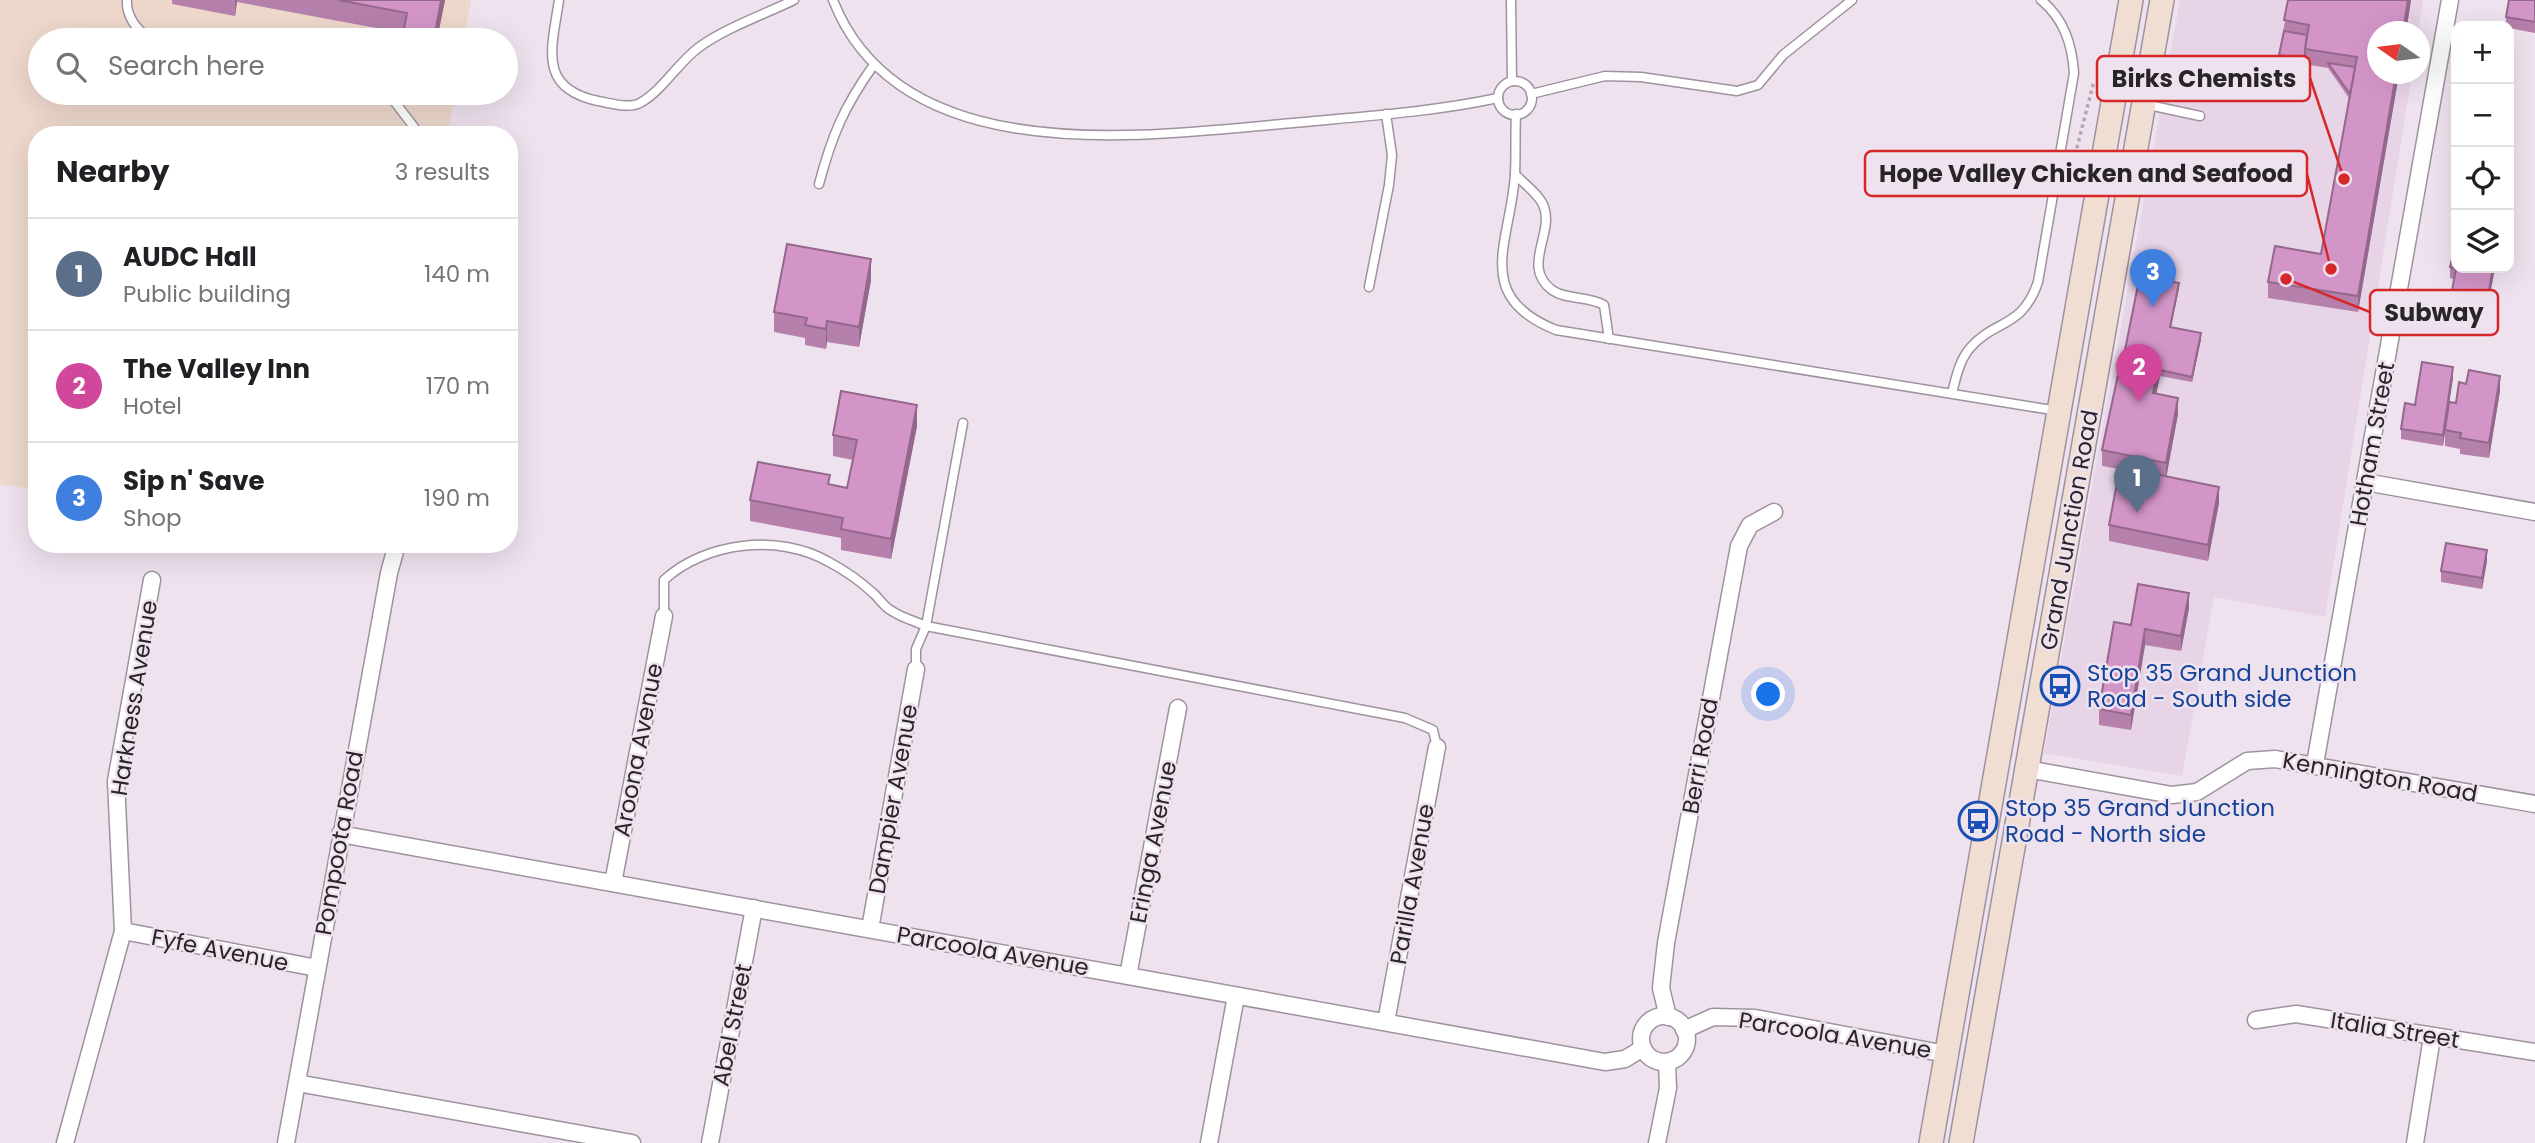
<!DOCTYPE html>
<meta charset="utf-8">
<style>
body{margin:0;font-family:Poppins,sans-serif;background:#f6f6f6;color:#202124}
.controls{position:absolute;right:21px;top:21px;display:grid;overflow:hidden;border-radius:14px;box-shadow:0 7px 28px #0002}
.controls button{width:63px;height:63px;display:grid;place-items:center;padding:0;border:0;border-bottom:2px solid #e0e0e0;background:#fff;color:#202124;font:35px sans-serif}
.compass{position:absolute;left:2367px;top:21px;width:63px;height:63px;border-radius:50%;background:#fff;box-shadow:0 7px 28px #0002;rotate:284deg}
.you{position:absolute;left:1769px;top:695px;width:24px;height:24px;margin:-18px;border:5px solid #fff;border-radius:50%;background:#1a73e8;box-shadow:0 0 0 10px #1a73e833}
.badge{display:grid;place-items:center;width:46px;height:46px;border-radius:50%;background:#0f766e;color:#fff;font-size:23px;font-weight:700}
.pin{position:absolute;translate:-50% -58px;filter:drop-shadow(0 2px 4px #0008)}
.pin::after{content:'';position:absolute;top:37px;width:24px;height:21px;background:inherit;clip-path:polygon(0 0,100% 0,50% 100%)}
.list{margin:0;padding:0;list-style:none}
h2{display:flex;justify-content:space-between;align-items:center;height:91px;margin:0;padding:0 28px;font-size:30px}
h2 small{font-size:23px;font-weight:400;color:#757577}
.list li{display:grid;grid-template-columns:46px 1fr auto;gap:21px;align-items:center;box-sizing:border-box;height:112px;padding:0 28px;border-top:2px solid #e0e0e0}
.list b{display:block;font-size:26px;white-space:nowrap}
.list p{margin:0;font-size:23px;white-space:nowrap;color:#757577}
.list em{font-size:23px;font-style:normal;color:#757577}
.icon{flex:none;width:38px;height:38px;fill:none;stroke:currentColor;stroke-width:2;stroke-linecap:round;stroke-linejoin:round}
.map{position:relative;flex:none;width:2535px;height:1143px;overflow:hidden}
.search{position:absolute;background:#fff;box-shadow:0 7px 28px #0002;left:28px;top:28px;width:490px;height:77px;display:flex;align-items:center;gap:18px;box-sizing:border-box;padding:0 24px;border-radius:38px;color:#757577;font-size:26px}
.panel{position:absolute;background:#fff;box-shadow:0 7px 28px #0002;left:28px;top:126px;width:490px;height:427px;border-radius:28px}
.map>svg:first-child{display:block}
</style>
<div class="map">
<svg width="2535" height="1143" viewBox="0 0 2535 1143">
<rect width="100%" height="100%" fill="#efe2ef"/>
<polygon fill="#e7d4e7" points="2180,0 2423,0 2418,31 2378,32 2378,74 2412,74 2325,617 2214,597 2182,776 2044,753"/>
<polygon fill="#eed8cc" points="0,0 471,0 464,40 40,40 40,93 455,93 448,135 37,135 37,490 0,484"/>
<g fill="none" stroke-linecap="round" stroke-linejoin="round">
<defs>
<g id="lane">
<path d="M 127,0 C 126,17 137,30 151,40"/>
<path d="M 559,0 C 552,48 537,88 598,101 C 610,103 629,109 640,103 C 663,90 677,64 698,48 C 725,28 763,15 794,0"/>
<path d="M 833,0 C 899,169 1138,137 1282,124 C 1354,117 1427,113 1498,98"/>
<polyline points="1511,0 1512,81"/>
<circle cx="1515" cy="98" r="17"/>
<polyline points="388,93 420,135"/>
<polyline points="1531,94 1605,76 1641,77 1737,91 1758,85 1783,55 1852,0"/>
<polyline points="2144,104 2200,116"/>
<path d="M 1516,114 C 1515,134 1516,154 1515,174 C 1511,241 1471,296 1556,330 L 2058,411"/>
<polyline points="2137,160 2195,170"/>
<path d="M 1515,174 C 1524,184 1540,195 1544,207 C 1554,234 1521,267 1552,290 C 1566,300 1588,296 1604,305 L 1609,339"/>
<path d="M 819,184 C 832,135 844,107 873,66"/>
<polyline points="1369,287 1389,185 1392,155 1386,114"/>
<path d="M 1952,393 C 1956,378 1959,361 1970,348 C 1995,319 2022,329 2038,282 L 2074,73 C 2072,44 2064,19 2041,0"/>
<path d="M 664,616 L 664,580 C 705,542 779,533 829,562 C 844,570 860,581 873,593 C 880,599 884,607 892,611 C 902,618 915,621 926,626 L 963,423"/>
<polyline points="916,669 916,649 926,626 1405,718 1433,730 1437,747"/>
</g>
<g id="street">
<polyline points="2365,482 2535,512"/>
<polyline points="2315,764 2450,0"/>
<polyline points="2027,769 2172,795 2197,792 2247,761 2275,759 2535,804"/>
<polyline points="340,834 1605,1062 1625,1059 1643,1048"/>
<polyline points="613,883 664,616"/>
<polyline points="870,929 916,669"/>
<polyline points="123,931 317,968"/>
<polyline points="1128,976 1178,708"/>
<circle cx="1664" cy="1039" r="23"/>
<polyline points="1668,1017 1661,988 1666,943 1739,546 1750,525 1774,512"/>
<polyline points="2256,1020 2296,1014 2535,1052"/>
<polyline points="1386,1022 1437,747"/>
<polyline points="1684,1030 1713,1017 1755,1018 1946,1054"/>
<polyline points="297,1083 632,1143"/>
<polyline points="65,1143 123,931 116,781 152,580"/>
<polyline points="286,1143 389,573 397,544"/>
<polyline points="710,1143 754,908"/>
<polyline points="1209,1143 1236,996"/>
<polyline points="1657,1143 1668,1088 1667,1062"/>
<polyline points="2415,1143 2432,1037"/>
</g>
<g id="secondary">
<polyline points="1931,1143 2131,0"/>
<polyline points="1961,1143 2162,0"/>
</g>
</defs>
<use href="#lane" stroke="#9f929f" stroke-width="11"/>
<use href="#street" stroke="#9f929f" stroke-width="19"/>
<use href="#secondary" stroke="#9f929f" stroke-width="26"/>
<polyline stroke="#b2a8b2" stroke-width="3.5" stroke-dasharray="3.5 3.5" stroke-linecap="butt" points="2075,155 2094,81"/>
<use href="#lane" stroke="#fff" stroke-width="8"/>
<use href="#street" stroke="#fff" stroke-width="16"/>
<use href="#secondary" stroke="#f1ded2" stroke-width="23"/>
</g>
<g fill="#b580ac">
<polygon points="172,0 445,0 437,40 403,40 403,33 237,2 235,16 172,4"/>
<polygon points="2288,0 2411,0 2406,32 2377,32 2377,74 2399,74 2358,312 2268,298 2268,282 2321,254 2349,98 2328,68 2279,60"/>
<polygon points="2535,0 2535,33 2509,28 2509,26 2506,26 2506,17"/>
<polygon points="2450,267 2495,268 2483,332 2455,327 2455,320 2452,319 2453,307 2451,306 2451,296 2454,279 2450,278"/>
<polygon points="871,280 859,347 827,342 826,349 805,345 805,338 774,332 774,312"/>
<polygon points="2179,288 2171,327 2201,339 2192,382 2160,376 2156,394 2178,414 2166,477 2219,503 2208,561 2109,541 2109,525 2120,469 2102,466 2102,450 2121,370"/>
<polygon points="2453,378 2449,402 2456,403 2500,391 2489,458 2460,454 2460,449 2445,446 2445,431 2443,446 2401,439 2401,429 2415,405"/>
<polygon points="917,426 891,559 841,550 841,538 750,521 750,500 830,484 847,488 853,460 833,456 833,435"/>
<polygon points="2487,561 2482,589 2441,582 2441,571"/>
<polygon points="2189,608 2181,651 2145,645 2131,730 2099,725 2099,709 2131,625"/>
</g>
<g fill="#94688c">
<polygon points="235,0 237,0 235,16"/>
<polygon points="441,0 445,0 437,40 434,40"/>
<polygon points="2408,0 2411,0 2406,32 2403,32"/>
<polygon points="2396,74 2399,74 2358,312 2358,296"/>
<polygon points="2511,185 2511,195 2509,210 2509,199"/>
<polygon points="871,259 871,280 859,347 859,327"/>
<polygon points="2493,268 2495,268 2483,332 2483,322"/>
<polygon points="2179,283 2179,288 2170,332 2170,327"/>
<polygon points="827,321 827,342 826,349 826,329"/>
<polygon points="2201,333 2201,339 2192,382 2192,377"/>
<polygon points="2453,367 2453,378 2443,446 2443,435"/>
<polygon points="2160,370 2160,376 2153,409 2153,393 2156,377"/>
<polygon points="2500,376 2500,391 2489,458 2489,443"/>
<polygon points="2178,398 2178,414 2166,479 2166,463"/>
<polygon points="917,405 917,426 891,559 891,539"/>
<polygon points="2219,487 2219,503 2208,561 2208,545"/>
<polygon points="2487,550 2487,561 2482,589 2482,578"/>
<polygon points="2189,593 2189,608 2181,651 2181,636"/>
<polygon points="2145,629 2145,645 2131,730 2131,715"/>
</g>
<g fill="#d395c8" stroke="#94688c" stroke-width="2">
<polygon points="338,0 441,0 434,39 403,34 407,13"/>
<polygon points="2288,0 2408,0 2403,32 2377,32 2377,74 2396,74 2358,296 2268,282 2275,246 2321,254 2357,57 2305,49 2309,25 2284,20"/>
<polygon points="2509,0 2535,0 2535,22 2506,17"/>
<polygon points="2284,31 2307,35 2305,49 2305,59 2279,55"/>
<polygon points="2328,63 2355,67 2350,94"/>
<polygon points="2509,184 2511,185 2509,199"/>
<polygon points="787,244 871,259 859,327 827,321 826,329 805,325 807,318 774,312"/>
<polygon points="2455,245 2456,245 2456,268 2493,268 2483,322 2455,316 2457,309 2452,309 2455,296 2451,296 2456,269 2450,267"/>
<polygon points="2140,275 2179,283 2170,327 2201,333 2192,377 2160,370 2156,388 2156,377 2121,370"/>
<polygon points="2422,362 2453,367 2443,435 2401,429 2405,403 2415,405"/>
<polygon points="2119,370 2156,377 2153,393 2178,398 2166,463 2102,450"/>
<polygon points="2469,370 2500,376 2489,443 2460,438 2461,433 2445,430 2449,402 2456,403 2459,382 2466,384"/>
<polygon points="841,391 917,405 891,539 841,529 843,518 750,500 758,462 830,475 828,484 847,488 857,440 833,435"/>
<polygon points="2120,467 2219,487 2208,545 2109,525"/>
<polygon points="2446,543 2487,550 2482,578 2441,571"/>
<polygon points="2138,584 2189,593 2181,636 2145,629 2131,715 2099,709 2114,622 2131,625"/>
</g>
<defs>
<symbol id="bus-ring" viewBox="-11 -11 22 22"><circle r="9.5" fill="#efe2ef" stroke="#1a4fb4" stroke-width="1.5"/><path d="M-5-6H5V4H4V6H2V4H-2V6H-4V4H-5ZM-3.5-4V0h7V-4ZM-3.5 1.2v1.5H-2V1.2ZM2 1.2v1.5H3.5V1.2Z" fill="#1a4fb4"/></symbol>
</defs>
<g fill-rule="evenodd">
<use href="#bus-ring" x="2038" y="664" width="44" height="44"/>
<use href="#bus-ring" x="1956" y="799" width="44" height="44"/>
</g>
<g text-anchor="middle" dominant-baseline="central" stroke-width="5" stroke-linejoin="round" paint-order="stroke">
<g font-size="23" fill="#282428" stroke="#efe2ef">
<text transform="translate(2372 444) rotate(-80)">Hotham Street</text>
<text transform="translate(2069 530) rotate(-80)">Grand Junction Road</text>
<text transform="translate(134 698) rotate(-81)">Harkness Avenue</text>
<text transform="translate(638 750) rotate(-79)">Aroona Avenue</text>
<text transform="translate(1700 756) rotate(-80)">Berri Road</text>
<text transform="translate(2380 777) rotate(10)">Kennington Road</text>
<text transform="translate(893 799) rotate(-80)">Dampier Avenue</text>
<text transform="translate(1153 842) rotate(-79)">Eringa Avenue</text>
<text transform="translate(339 843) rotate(-80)">Pompoota Road</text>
<text transform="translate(1412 884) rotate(-80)">Parilla Avenue</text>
<text transform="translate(220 950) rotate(11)">Fyfe Avenue</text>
<text transform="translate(993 951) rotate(10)">Parcoola Avenue</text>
<text transform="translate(732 1025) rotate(-79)">Abel Street</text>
<text transform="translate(2395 1030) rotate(9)">Italia Street</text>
<text transform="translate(1835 1035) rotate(9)">Parcoola Avenue</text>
</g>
<g font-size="23" fill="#164399" stroke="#efe2ef" text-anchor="start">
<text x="2087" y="673">Stop 35 Grand Junction<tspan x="2087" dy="26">Road - South side</tspan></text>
<text x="2005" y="808">Stop 35 Grand Junction<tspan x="2005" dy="26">Road - North side</tspan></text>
</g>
</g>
<path fill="none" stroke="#d62828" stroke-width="2.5" d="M2344 179L2310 78M2331 269L2307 174M2286 279L2370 312"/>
<g fill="#d62828" stroke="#efe2ef" stroke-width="2.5">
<circle cx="2344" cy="179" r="7"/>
<circle cx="2331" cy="269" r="7"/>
<circle cx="2286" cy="279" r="7"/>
</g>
<g fill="#efe2ef" stroke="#d62828" stroke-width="2.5">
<rect x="2097" y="56" width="213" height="45" rx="7"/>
<rect x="1865" y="151" width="442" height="45" rx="7"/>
<rect x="2370" y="290" width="128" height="45" rx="7"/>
</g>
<g font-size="24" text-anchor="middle" font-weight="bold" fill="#282428">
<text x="2204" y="87">Birks Chemists</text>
<text x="2086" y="182">Hope Valley Chicken and Seafood</text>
<text x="2434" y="321">Subway</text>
</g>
</svg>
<div class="controls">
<button>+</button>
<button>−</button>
<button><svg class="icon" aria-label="locate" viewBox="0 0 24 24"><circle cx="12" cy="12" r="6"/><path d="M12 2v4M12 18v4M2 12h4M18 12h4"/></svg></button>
<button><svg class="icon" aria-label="layers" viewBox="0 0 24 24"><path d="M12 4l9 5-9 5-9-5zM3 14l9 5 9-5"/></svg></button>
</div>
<svg class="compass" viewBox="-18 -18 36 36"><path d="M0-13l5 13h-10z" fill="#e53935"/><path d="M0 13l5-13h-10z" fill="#757577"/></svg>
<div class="you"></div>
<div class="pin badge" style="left:2137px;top:513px;background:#5c6f8a">1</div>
<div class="pin badge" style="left:2139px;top:402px;background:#d1479c">2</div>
<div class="pin badge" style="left:2153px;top:307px;background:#3f7fe0">3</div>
<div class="search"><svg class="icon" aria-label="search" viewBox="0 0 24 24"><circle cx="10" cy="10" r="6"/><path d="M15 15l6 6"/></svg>Search here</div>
<section class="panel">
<h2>Nearby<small>3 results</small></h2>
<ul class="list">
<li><span class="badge" style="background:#5c6f8a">1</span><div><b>AUDC Hall</b><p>Public building</p></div><em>140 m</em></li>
<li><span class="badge" style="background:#d1479c">2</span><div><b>The Valley Inn</b><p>Hotel</p></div><em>170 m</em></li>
<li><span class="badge" style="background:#3f7fe0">3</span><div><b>Sip n' Save</b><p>Shop</p></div><em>190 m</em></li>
</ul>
</section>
</div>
